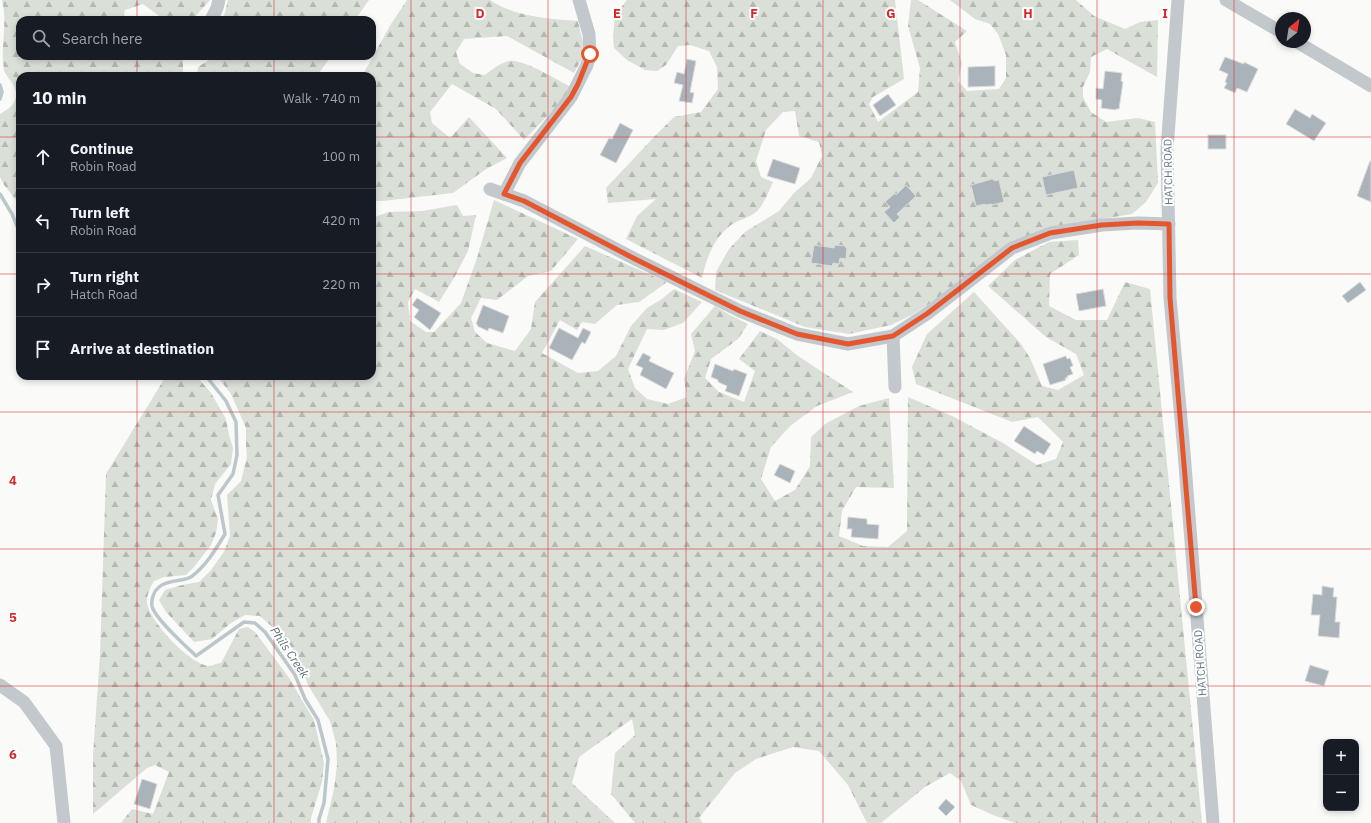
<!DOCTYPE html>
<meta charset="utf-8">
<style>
body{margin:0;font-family:"IBM Plex Sans",sans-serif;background:#242831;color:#f1f3f6}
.controls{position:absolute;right:12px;bottom:12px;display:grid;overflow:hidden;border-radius:8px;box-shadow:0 2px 6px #0003}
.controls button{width:36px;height:36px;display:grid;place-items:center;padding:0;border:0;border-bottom:1px solid #363941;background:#171b24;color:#f1f3f6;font:20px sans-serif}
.compass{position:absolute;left:1275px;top:12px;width:36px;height:36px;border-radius:50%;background:#171b24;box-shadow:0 2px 6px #0003;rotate:30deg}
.stop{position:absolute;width:12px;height:12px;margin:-9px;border:3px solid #e4572e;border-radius:50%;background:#fff}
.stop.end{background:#e4572e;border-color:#fff;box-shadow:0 1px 4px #0008}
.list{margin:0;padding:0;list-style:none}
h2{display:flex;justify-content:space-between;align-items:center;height:52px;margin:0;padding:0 16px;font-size:17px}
h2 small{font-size:13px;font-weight:400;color:#9ea1a6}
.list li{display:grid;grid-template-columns:26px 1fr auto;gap:12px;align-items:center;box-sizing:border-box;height:64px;padding:0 16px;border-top:1px solid #363941}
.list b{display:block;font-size:15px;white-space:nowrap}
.list p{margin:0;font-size:13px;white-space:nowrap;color:#9ea1a6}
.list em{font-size:13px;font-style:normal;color:#9ea1a6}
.icon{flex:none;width:22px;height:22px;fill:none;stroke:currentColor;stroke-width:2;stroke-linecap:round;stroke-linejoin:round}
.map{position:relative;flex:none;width:1371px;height:823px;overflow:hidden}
.search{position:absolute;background:#171b24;box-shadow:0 2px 6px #0003;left:16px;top:16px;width:360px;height:44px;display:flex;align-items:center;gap:10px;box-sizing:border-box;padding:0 14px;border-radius:12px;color:#9ea1a6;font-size:15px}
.panel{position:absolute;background:#171b24;box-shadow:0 2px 6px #0003;left:16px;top:72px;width:360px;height:308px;border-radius:12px}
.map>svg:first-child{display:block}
</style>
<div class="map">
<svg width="1371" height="823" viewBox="0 0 1371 823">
<defs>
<pattern id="forest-firs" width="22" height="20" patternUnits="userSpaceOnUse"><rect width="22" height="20" fill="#dadfd7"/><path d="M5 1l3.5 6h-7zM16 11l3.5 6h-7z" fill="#b4b9b4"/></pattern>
</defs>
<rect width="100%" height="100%" fill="#fafaf8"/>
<g fill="url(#forest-firs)">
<path d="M 2,0 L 210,0 L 192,20 L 161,20 L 159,16 L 143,4 L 125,10 L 123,20 L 20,20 L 20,56 L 183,56 L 183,76 L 20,76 L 20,205 L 4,185 L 0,177 L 0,114 C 8,109 14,106 16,97 C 18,86 7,79 4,70 C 0,47 8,23 2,0 Z"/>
<polygon points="228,0 369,0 355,20 223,20"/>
<path d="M 407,0 L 490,0 C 515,17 549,19 578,21 L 585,53 L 574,73 L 507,36 L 464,39 L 456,52 L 460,64 L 473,73 L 485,75 C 493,69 500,63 509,61 C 522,58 559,81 571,87 L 559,104 L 524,140 L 496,109 L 452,84 L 430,112 L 432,123 L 450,138 L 469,117 L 507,158 L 486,169 L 453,193 L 383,201 L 372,201 L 372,76 L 362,76 L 391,24 Z"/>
<path d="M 627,0 L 895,0 L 904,79 L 873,97 L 869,104 L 878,122 L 918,92 L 920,68 L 908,26 L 911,0 L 918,0 L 967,31 L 955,42 L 962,63 L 958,81 L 967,91 L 999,89 L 1006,78 L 1006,55 L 998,34 L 990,24 L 975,19 L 950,0 L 1076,0 L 1094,16 L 1125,29 L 1140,22 L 1158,20 L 1157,77 L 1107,49 L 1091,57 L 1090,72 L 1083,87 L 1083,97 L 1091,112 L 1106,122 L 1138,118 L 1155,122 L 1158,183 L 1146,202 L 1132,214 L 1053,227 L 955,287 L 912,315 L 891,325 L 849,334 L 805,327 L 715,290 L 716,272 L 729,249 L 745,232 L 779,211 L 794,193 L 811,178 L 822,156 L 819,142 L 799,136 L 795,111 L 783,112 L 766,130 L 756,161 L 761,177 L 773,182 C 769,191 763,206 756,212 C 749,218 738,220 731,225 C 713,239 707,257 702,278 L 626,239 L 637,216 L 656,199 L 608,203 L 606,188 L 654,137 L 674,117 L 701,112 L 718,89 L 717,67 L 709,51 L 690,45 L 678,46 L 666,65 L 657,71 L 645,70 L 627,60 L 614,48 L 613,37 L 615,15 Z"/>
<polygon points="211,56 331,56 317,76 197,76 198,67 209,60"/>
<polygon points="494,200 578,239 551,271 528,276 497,300 481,298 471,318 475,332 487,343 515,351 531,329 535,302 585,246 667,282 639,302 617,305 595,324 582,322 577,330 560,320 542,353 578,373 598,371 616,356 631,326 647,308 662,299 674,289 702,302 683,323 664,330 647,329 628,369 635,388 647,399 668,404 687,397 684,379 695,351 691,334 715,306 730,315 748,324 738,339 711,359 705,378 719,392 744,402 755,371 739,359 760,331 777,339 798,356 853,392 817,406 790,426 771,447 761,479 775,501 795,490 810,466 811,437 825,424 859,406 889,398 894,488 856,487 842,511 839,536 863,546 888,547 907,531 908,397 952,416 1003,443 1037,465 1056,459 1063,442 1038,417 1012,422 916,384 912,367 927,334 974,292 1021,344 1030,358 1042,386 1058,390 1084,375 1076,354 1046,337 988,286 1015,260 1049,242 1078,240 1079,255 1050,274 1049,306 1076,320 1107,320 1125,282 1150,289 1202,823 1015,823 993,815 971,805 961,781 950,773 925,787 881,823 867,823 848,785 819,751 793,747 756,759 735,773 699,818 703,823 635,823 611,794 615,753 635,735 632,719 579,757 572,783 615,823 326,823 334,789 337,765 336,743 330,721 308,685 295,651 277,631 260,616 245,615 231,623 212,639 194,642 166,612 159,600 165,590 182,585 199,582 211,570 224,552 230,536 227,495 241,481 247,457 246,445 246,428 231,394 217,376 372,376 372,218 389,212 422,211 457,205 463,216 476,215 468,251 454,278 439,302 415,289 408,302 410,321 426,332 434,332 461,303 477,258"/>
<path d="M 166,376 L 196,376 L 198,378 L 211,393 L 226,419 L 229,435 L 233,448 L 231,464 L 215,484 L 211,500 L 218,519 L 216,533 L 211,545 L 194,567 L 186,575 L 164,577 L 154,581 C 150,588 147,594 147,602 C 148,620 190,665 209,666 C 212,666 217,663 221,663 L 239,629 L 248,627 L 255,632 L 290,679 L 300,697 L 314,720 L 324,763 L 322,782 L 311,818 L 311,823 L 121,823 L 132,809 L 153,814 L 169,772 L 155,765 L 147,768 L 93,814 L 93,755 L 100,655 L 106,474 Z"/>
</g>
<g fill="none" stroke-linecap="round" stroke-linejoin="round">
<g stroke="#bbc7cb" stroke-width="3.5">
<polyline points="0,85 2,92 0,99"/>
<polyline points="0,194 12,214 20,233"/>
<path d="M 206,376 L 226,401 L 236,422 L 237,455 L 233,474 L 218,495 L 225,534 C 216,549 206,566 191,577 C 183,582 168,579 159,587 C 154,591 151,599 152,606 C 154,618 186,646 196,656 L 244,622 L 255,623 L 265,632 L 295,675 L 305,699 L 318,720 L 328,759 L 324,803 L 319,819 L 319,823"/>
</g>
</g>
<g fill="#aab3b9" stroke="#dcdcda">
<polygon points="1225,57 1244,64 1244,62 1258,69 1247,92 1237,88 1235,93 1224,88 1227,83 1225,82 1228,74 1219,70"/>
<polygon points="687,59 696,61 690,92 694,93 692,103 679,101 683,85 674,83 677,72 684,74"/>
<polygon points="995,66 995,86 968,87 968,67"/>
<polygon points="1105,71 1122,73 1121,81 1123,82 1119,109 1116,109 1116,110 1101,108 1102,100 1096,99 1096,88 1103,89"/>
<polygon points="888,94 896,105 880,116 873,105"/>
<polygon points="1295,109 1310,118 1312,114 1326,123 1314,141 1286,124"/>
<polygon points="620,123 633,130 616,163 600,155 609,138 612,139"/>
<rect x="1208" y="135" width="18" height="14"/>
<polygon points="773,159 800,168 795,184 767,176"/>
<polygon points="1370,161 1371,161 1371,202 1357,196"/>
<polygon points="1074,170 1078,188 1046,195 1042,177"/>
<polygon points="992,179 995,181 999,180 1004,202 992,205 992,204 985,205 985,204 976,206 971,185"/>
<polygon points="906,185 916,196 897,214 900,217 894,223 884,212 890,207 885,202 895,193 896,195"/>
<polygon points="814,245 834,248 835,245 846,246 845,247 847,248 846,259 840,258 839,264 833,263 832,266 811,263"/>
<polygon points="1360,282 1366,290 1348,303 1342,296"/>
<polygon points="1103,289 1106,306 1079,311 1076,294"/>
<polygon points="417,298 441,313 430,330 414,317 419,310 412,305"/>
<polygon points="483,305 509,316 503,333 489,328 488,331 477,326 478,325 476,324"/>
<polygon points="559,328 578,338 583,328 591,332 585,344 582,342 572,360 549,348"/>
<polygon points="643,353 651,357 649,361 674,373 666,389 640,375 643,368 636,365"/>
<polygon points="1066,356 1067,359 1070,358 1073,366 1070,367 1073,374 1067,376 1068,378 1065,378 1066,380 1050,385 1043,364"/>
<polygon points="715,364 733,371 734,369 747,374 739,396 725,391 727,386 718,382 718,380 711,377"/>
<polygon points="1024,426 1051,444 1044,455 1037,451 1035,454 1014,441"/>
<polygon points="780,464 795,471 790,483 774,475"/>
<polygon points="848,517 867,519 867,524 879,525 878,539 851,537 852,529 847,529"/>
<polygon points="1322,586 1334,588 1333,597 1337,597 1335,622 1340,622 1339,638 1318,636 1320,615 1311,615 1313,594 1322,595"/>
<polygon points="1310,665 1329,671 1324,686 1305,681"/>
<polygon points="142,779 157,784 150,809 134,804"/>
<polygon points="946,799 955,807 946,816 938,808"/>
</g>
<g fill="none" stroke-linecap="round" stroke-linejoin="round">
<g stroke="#c3c8cc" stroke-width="13">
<polyline points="1178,0 1167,149 1170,298 1184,452 1213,823"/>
<polyline points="1226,0 1281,32"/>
<polyline points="211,20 217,8 219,0"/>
<polyline points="1297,42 1371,86"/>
<polyline points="490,189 524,201 635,259 740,311 797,334 848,344 893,336 928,313 1012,248 1051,233 1102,225 1138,223 1169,224"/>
<polyline points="504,194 520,163 571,97 587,65 590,54 589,34 579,0"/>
<polyline points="893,336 895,387"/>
<polyline points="0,685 24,702 56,746 64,823"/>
</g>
</g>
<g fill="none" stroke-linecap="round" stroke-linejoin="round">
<polyline stroke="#e4572e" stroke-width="5" points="590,54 578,84 571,97 520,163 504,194 524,201 635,259 740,311 797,334 848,344 893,336 928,313 1012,248 1050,233 1102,225 1138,223 1169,224 1170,298 1196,607"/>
</g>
<path fill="none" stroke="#d62828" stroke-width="1" stroke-opacity="0.55" d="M 137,0 L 137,20M 274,0 L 274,20M 411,0 L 411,823M 548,0 L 548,823M 686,0 L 686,823M 823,0 L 823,823M 960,0 L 960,823M 1097,0 L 1097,823M 1234,0 L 1234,823M 137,56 L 137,76M 274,56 L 274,76M 0,137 L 20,137M 372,137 L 1371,137M 0,274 L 20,274M 372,274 L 1371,274M 137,376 L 137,823M 274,376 L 274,823M 0,412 L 1371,412M 0,549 L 1371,549M 0,686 L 1371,686"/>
<g text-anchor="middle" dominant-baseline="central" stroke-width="4" stroke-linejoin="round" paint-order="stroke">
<g font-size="11" fill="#657683" stroke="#fff">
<text transform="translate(1168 172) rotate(-91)">HATCH ROAD</text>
<text transform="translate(1200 663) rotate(-94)">HATCH ROAD</text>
</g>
<g font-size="12" font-style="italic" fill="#60757c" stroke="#fff">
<text transform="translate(290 652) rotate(56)">Phils Creek</text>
</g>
</g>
<g font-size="13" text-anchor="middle" font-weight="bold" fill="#d62828" stroke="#fff" stroke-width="4" stroke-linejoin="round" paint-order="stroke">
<text x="480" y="18">D</text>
<text x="617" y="18">E</text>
<text x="754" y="18">F</text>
<text x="891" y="18">G</text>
<text x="1028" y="18">H</text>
<text x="1165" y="18">I</text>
<text x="13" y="485">4</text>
<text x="13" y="622">5</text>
<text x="13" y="759">6</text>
</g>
</svg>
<div class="controls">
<button>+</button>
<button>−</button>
</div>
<svg class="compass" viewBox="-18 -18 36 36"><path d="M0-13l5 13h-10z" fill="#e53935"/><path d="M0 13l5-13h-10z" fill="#9ea1a6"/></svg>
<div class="stop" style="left:590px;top:54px"></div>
<div class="stop end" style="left:1196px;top:607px"></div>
<div class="search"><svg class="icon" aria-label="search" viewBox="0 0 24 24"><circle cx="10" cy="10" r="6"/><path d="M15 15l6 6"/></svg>Search here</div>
<section class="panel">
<h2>10 min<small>Walk · 740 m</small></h2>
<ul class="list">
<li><svg class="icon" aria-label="ahead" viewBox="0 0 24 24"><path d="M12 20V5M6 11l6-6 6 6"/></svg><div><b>Continue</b><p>Robin Road</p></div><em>100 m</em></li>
<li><svg class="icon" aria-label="left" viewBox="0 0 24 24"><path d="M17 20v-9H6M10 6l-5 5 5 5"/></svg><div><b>Turn left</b><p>Robin Road</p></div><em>420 m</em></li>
<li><svg class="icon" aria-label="right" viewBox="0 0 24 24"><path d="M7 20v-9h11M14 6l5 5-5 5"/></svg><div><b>Turn right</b><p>Hatch Road</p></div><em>220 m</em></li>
<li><svg class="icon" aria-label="arrive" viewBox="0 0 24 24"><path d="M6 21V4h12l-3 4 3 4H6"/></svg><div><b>Arrive at destination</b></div></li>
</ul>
</section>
</div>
